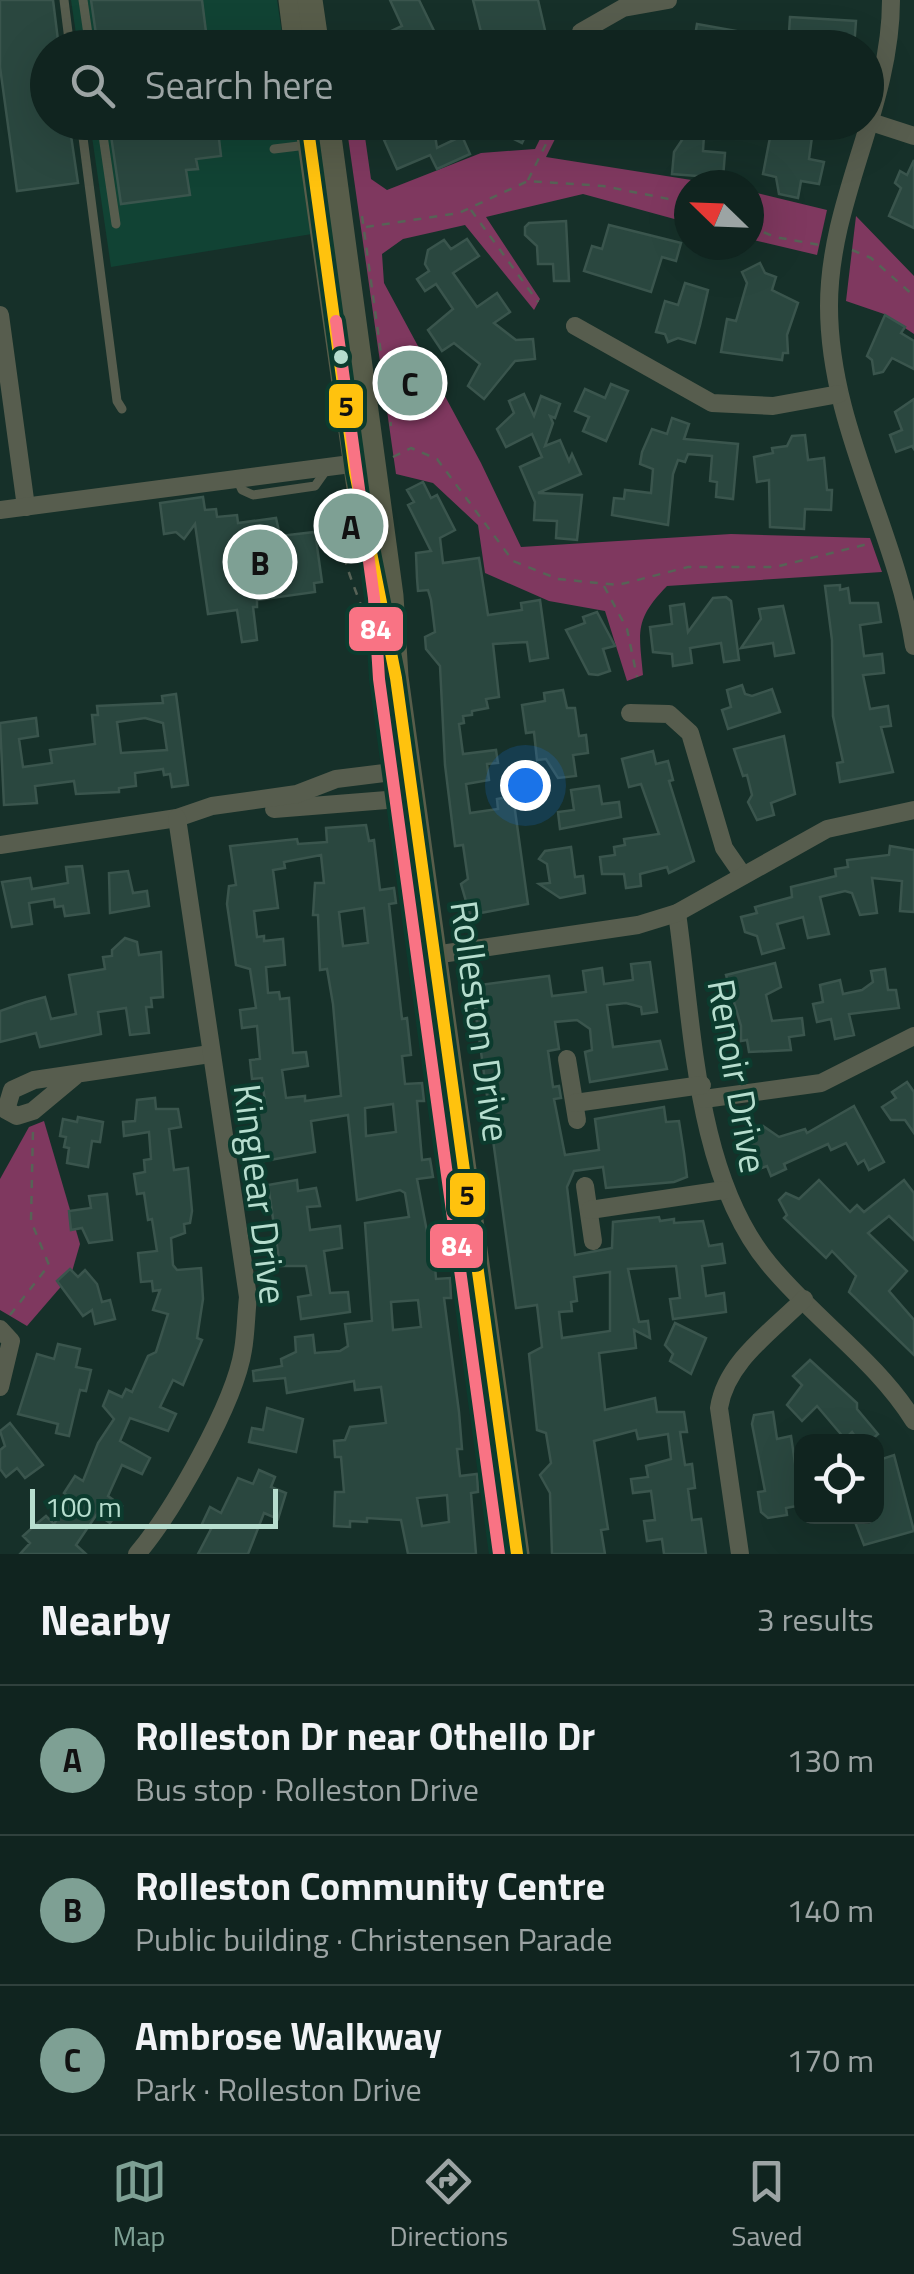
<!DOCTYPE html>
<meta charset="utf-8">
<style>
body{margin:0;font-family:"Titillium Web",sans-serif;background:#192c28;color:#f1f3f6}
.controls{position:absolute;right:30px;bottom:30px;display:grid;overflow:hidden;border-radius:20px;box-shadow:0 10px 40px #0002}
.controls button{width:90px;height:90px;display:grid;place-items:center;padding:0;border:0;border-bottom:2px solid #30413d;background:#10241f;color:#f1f3f6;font:50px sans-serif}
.compass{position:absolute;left:674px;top:170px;width:90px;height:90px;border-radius:50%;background:#10241f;box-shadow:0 10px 40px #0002;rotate:293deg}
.scale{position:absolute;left:30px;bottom:25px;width:248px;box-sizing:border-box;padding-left:10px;border:5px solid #b6ddce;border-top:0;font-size:28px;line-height:35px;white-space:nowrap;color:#b6ddce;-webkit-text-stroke:8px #0c3b2e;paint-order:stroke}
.you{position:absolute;left:525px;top:785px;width:35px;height:35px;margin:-25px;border:8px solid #fff;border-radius:50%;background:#1a73e8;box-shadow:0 0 0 15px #1a73e833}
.badge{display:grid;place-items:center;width:65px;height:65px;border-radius:50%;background:#7ea094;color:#111;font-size:32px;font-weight:700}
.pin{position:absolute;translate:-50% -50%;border:5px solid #fff;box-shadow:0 2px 10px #0006}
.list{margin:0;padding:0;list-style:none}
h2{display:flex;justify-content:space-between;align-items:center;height:130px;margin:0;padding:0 40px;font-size:42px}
h2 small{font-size:32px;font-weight:400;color:#9ca4a4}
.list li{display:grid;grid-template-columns:65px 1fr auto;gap:30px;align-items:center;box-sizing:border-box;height:150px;padding:0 40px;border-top:2px solid #30413d}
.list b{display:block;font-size:38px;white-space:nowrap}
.list p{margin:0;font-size:32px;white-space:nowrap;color:#9ca4a4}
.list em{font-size:32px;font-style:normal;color:#9ca4a4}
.icon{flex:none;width:55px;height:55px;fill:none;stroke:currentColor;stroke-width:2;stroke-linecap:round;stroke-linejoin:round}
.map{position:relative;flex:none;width:914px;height:1554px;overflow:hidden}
.search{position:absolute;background:#10241f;box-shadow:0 10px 40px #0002;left:30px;right:30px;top:30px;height:110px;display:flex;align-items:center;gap:25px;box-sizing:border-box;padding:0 35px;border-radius:55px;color:#9ca4a4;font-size:38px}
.sheet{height:580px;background:#10241f}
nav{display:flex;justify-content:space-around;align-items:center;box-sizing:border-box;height:140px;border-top:2px solid #30413d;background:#10241f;font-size:28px;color:#9ca4a4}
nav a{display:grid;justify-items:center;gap:5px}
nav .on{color:#7ea094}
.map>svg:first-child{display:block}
</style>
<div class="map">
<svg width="914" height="1554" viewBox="0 0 914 1554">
<rect width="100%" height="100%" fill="#163029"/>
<g fill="#114334">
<polygon points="71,0 277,0 284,47 78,47"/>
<polygon points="90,123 295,123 312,234 111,267"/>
</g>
<g fill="#7f385f">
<path d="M 548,123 L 563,123 L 546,157 L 723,185 L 689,185 L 689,223 L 583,194 L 486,217 L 540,299 L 534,310 L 465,225 L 403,239 L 382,254 L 384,283 L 481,463 L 521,547 L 731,534 L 870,538 L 882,572 L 667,586 C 634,620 639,631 643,675 L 627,681 L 605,611 L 549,601 L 485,573 L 478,525 L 433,483 L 396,474 L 346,123 L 363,123 L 371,179 L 387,190 L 481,153 L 535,149 Z"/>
<polygon points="749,191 827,210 817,255 749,239"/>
<polygon points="856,216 914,276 914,334 884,314 846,301"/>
<polygon points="44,1121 80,1244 71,1275 27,1326 0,1310 0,1179 29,1127"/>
</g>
<g fill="#2a473f" stroke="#3a554d" stroke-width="2.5" fill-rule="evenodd">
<polygon points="0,0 53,0 59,48 48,48 48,122 69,122 78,183 17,191 0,67"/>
<polygon points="91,0 202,0 208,48 98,48"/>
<polygon points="390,0 419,0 437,37 415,48 411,40 395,47 358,47 402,26"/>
<polygon points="473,0 538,0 548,43 485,48"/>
<polygon points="790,17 856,21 854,48 788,48"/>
<polygon points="697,24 742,32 740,48 693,48"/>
<polygon points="109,122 217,122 221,156 196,159 198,169 186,170 190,195 121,204"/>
<polygon points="424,122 433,122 437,148 462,136 470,154 437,169 430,155 397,169 384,140"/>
<polygon points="480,122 532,122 522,143"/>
<polygon points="574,122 625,122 624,136 574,133"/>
<polygon points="773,122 814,122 809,159 824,162 819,184 801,181 798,198 779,194 776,177 763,174"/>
<polygon points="686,134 704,135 703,151 725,153 723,178 672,174 674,152"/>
<polygon points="914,160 914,228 889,216 901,188 895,183 900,171 907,175"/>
<polygon points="566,221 569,281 554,281 553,264 538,264 537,246 525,235 525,227 529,223"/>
<polygon points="609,225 681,243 676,261 662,257 651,292 584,271 592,246 602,249"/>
<polygon points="467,239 479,256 453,273 477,307 497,293 510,312 494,323 516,340 533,339 535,359 515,361 484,399 468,386 480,364 454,343 442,351 428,330 453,309 436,284 425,291 417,279 429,271 425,264 428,250 444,240 451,249"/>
<polygon points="760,263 765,273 776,277 772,290 798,303 787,335 788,353 783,353 782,360 721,352 727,319 736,321 747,283 742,272"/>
<polygon points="685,283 708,290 700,325 695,343 678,338 668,342 665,334 656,332 665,301 678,305"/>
<polygon points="885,315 905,327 901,333 914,341 914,369 892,358 883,372 874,374 872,360 867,356"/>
<polygon points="611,384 628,391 606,441 583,431 589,417 575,411 585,389 605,398"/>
<polygon points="524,394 534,416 541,396 560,404 555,418 550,416 553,423 545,446 560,440 569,461 572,454 581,474 538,493 582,495 577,540 556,538 557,521 534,520 535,502 520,467 542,457 532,434 506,447 497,429 514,413 509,401"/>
<polygon points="914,399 914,449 912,446 896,452 890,435 902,430 895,412"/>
<polygon points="672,418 689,424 684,439 738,444 733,499 716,497 717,482 710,481 712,456 688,454 685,462 678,460 673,474 668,525 612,515 614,498 624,499 625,490 651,493 653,469 640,464 642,452 652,429 667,434"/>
<polygon points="805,435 808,460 824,458 827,490 832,490 831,510 805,509 804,529 770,527 769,480 757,482 754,457 773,453 772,448 787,446 792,436"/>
<polygon points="423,482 431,498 437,495 455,530 440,538 443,563 479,558 488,615 522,610 521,603 540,600 548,658 530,661 527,642 493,644 499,697 486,699 488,708 472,711 472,715 463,716 464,723 459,724 463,754 496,750 498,763 487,764 489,780 466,784 470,813 498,809 497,799 513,796 528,904 470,915 461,884 468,879 463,845 455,846 445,765 440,666 426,649 425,637 435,632 431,600 428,590 418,591 417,578 416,553 431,551 408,505 414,502 407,490"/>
<polygon points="203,497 205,510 216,509 217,517 237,515 238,523 276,518 280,536 315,532 322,582 314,583 315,592 257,600 257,607 253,607 257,640 242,642 237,610 208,614 195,524 184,539 176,532 164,534 160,503"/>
<polygon points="840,585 840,590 848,588 850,603 878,603 881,622 860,625 864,656 882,654 884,673 863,675 870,709 888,706 891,726 881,727 893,772 840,782 837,763 843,762 833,716 832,640 825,586"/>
<polygon points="726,597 731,601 739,660 724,662 721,643 690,648 692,663 673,666 672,654 653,652 650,627 672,624 670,606 684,604 688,632 713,598"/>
<polygon points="783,606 794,653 775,656 773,643 741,648 761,619 759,609"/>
<polygon points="597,612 615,646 603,649 610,671 598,675 589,674 566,630 585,623 583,617"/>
<polygon points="742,685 745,694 752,696 772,689 780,712 728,729 722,710 731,707 727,690"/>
<polygon points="563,690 567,708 575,708 579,736 586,735 588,753 573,755 576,776 558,778 546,759 537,760 534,732 526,733 522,705 545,701 544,693"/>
<path d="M 176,694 L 188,785 L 172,787 L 170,774 L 164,775 L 163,769 L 135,773 L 136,786 L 119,788 L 119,792 L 76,794 L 74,781 L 35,786 L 37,803 L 4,805 L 0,723 L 36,718 L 38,736 L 19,739 L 23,767 L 52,763 L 50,750 L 95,744 L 92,715 L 98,715 L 97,706 L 163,703 L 162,696 ZM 145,718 L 163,723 L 167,750 L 121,753 L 117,722 Z"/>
<polygon points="784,736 795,794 771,803 774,815 757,820 748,802 752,795 747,775 743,776 734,749"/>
<polygon points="653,751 656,764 668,761 673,780 669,781 694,861 669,873 667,867 640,874 641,886 626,888 624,874 602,874 600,857 615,855 614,847 625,845 624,839 659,834 641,784 629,787 622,759"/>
<polygon points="599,786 602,804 619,802 621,817 560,829 558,812 574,810 571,790"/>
<path d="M 366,825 L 369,841 L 374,840 L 380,890 L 394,888 L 396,903 L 389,904 L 402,1019 L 407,1018 L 411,1055 L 402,1056 L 405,1084 L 422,1083 L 424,1101 L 417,1101 L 422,1160 L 430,1159 L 433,1177 L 417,1179 L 428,1237 L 443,1235 L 445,1251 L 434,1253 L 436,1279 L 450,1278 L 451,1298 L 444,1298 L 459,1412 L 462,1449 L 457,1449 L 460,1476 L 477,1474 L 478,1492 L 471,1493 L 476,1554 L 408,1554 L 401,1520 L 367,1518 L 367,1522 L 350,1521 L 350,1527 L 334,1526 L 335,1492 L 344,1492 L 341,1457 L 335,1457 L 334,1441 L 345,1440 L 350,1427 L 386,1423 L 381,1387 L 355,1390 L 354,1381 L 287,1393 L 285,1378 L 254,1381 L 253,1371 L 282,1366 L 281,1359 L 296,1352 L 295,1337 L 313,1335 L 315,1353 L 340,1351 L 348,1346 L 345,1324 L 372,1321 L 365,1223 L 409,1217 L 405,1193 L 400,1190 L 357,1200 L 348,1115 L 311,1121 L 315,1152 L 264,1161 L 252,1112 L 266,1110 L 262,1078 L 252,1079 L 250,1060 L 260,1059 L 257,1026 L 242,1028 L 240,1010 L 256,1008 L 250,969 L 236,965 L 227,904 L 229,886 L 236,885 L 230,846 L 297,839 L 298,844 L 327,842 L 326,828 ZM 321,855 L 324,883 L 315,883 L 313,915 L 318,915 L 320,970 L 327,969 L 333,1004 L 341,1096 L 305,1101 L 305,1096 L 286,1098 L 282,1070 L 308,1066 L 306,1052 L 293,1053 L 289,998 L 280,999 L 279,992 L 268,993 L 266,967 L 285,965 L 283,939 L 264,941 L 264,936 L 257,937 L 254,911 L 278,908 L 273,870 L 285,868 L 284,862 ZM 364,908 L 368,943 L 343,946 L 339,912 ZM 393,1104 L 396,1132 L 366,1136 L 365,1108 ZM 418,1300 L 421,1327 L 393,1330 L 391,1302 ZM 447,1495 L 449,1522 L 422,1526 L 417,1498 Z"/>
<polygon points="890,846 914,850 914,912 900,911 902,881 872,878 877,913 860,915 852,893 845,891 820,897 829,934 808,938 803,917 777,924 784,948 762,954 757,936 745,932 741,917 757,913 755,907 792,897 791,887 836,876 835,869 848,867 847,860 889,855"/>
<polygon points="571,847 575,877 583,876 585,893 560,898 539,884 550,883 547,864 539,859 545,851"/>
<polygon points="82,866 89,913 65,916 63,906 55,907 54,899 29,903 32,924 12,927 2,882 30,878 32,889 68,883 66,867"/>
<polygon points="128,871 133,893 147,891 149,906 110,913 109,873"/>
<polygon points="125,938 137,942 139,955 161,952 163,997 151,998 152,1007 146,1007 149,1033 130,1035 126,1008 98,1012 101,1034 40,1047 36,1033 0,1042 0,1011 26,1002 45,997 51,1019 76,1014 69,975 105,969 103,957 112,956 112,950"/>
<path d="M 650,962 L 657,1012 L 642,1014 L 641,1007 L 626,1003 L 607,1005 L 613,1047 L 660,1041 L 667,1069 L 590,1082 L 585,1052 L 592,1050 L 590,1029 L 577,1020 L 555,1022 L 559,1049 L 548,1051 L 553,1087 L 559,1086 L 561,1098 L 554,1099 L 565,1155 L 599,1150 L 595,1119 L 664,1107 L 666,1122 L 679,1121 L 684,1153 L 687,1177 L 674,1182 L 606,1188 L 603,1167 L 574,1171 L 567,1187 L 575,1255 L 612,1248 L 613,1222 L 659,1217 L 660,1221 L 674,1219 L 674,1223 L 703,1221 L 709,1246 L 722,1244 L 725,1263 L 702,1266 L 706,1296 L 724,1293 L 726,1312 L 673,1319 L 670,1299 L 680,1298 L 676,1266 L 628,1269 L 639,1322 L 648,1321 L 650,1338 L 634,1330 L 636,1348 L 599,1353 L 605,1410 L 655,1398 L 657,1412 L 684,1412 L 687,1432 L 680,1432 L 685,1465 L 692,1464 L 695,1488 L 688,1489 L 692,1520 L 701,1519 L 706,1554 L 664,1554 L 662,1539 L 647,1541 L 644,1521 L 655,1520 L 651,1491 L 633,1493 L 631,1479 L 648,1477 L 646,1466 L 671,1459 L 668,1434 L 638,1439 L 636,1430 L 594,1441 L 608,1529 L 601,1530 L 605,1554 L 552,1554 L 550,1493 L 540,1475 L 551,1463 L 546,1433 L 537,1430 L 529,1354 L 542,1347 L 537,1305 L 516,1308 L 472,986 L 549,976 L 552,996 L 586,992 L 583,971 L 602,968 L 604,984 L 633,980 L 631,964 ZM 610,1272 L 610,1331 L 562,1338 L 559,1312 L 572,1311 L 571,1302 L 577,1301 L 574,1277 Z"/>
<polygon points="775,963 781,987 766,995 772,1021 802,1018 804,1035 789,1037 791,1050 749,1052 747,1040 741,1041 741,1026 726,975"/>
<polygon points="885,969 888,990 896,990 899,1008 849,1014 854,1035 835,1039 831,1019 817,1022 813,1004 823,1002 820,985 840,980 843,994 862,990 873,982 871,971"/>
<polygon points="907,1082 914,1092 914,1133 905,1120 891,1120 882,1107 896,1098 892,1092"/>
<polygon points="155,1098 156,1109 178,1109 181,1127 169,1129 174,1170 188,1168 192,1211 190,1223 184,1224 185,1233 171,1238 173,1265 177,1270 201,1268 203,1299 197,1338 202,1340 183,1385 173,1380 160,1407 176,1414 168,1431 130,1418 120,1441 150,1458 142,1474 122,1465 108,1496 122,1506 110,1523 97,1514 76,1545 86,1554 20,1554 30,1543 23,1536 34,1526 46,1516 54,1524 71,1498 64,1493 75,1476 83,1481 98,1443 114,1419 103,1406 109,1391 122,1397 126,1389 132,1392 148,1356 156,1352 168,1314 153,1310 160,1290 153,1291 152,1281 141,1282 138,1253 157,1251 152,1219 148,1220 144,1193 137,1194 134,1174 145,1172 144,1160 151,1159 149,1132 124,1136 123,1122 135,1121 137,1100"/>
<polygon points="854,1106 884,1162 869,1170 864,1160 858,1164 846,1143 831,1150 828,1144 784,1164 786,1169 771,1176 767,1166 756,1170 748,1145 754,1142 750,1132 763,1126 779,1137 805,1129 807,1133"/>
<polygon points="78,1117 103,1122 100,1142 92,1141 88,1167 67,1163 69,1148 64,1147 66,1137 60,1136 63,1119 77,1122"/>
<polygon points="297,1180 298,1191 316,1188 320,1206 307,1207 310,1230 340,1226 342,1248 324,1251 330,1293 348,1292 350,1312 301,1319 298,1297 311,1295 306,1266 280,1266 268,1185"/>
<polygon points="819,1180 850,1212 857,1205 864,1212 904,1180 914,1193 914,1240 889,1216 868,1233 907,1271 889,1291 914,1320 914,1355 849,1292 856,1276 832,1251 826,1258 784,1218 787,1215 779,1200 786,1193 799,1199"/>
<polygon points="107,1194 112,1240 89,1243 82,1228 71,1230 69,1211 91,1208 89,1196"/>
<polygon points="70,1269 78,1277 85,1270 97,1284 102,1302 110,1300 115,1319 95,1324 92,1310 83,1316 57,1281"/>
<polygon points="675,1323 706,1338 691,1374 670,1361 673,1354 665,1345"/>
<polygon points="58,1344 80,1349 76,1367 91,1370 86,1391 80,1390 69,1436 56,1433 58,1424 18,1414 37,1354 54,1359"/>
<polygon points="810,1360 857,1403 857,1409 878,1434 869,1442 859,1442 852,1432 845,1439 817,1406 802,1421 787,1405 802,1385 793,1376"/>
<polygon points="267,1408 303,1419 296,1452 249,1442 252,1428 263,1430"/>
<polygon points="773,1412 777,1439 791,1436 797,1477 802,1477 802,1505 786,1508 787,1515 768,1518 761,1512 758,1492 765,1491 752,1424 754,1415"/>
<polygon points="10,1423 43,1465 25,1478 17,1468 6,1477 0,1469 0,1450 5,1446 0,1431"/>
<polygon points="894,1455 914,1531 864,1545 855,1522 876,1516 876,1461"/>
<polygon points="259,1470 275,1477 271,1487 286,1493 278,1519 264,1513 248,1554 198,1554 211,1529 202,1524 210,1507 221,1513 238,1478 253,1484"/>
</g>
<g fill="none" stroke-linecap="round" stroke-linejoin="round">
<g stroke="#576256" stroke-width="2.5" stroke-dasharray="8 8" stroke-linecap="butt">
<polyline points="528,180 557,122"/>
<polyline points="471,210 538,302"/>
<polyline points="362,216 391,426"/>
<polyline points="749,226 775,237 820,245"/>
<polyline points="366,227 459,213 528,181 603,186 689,203"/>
<polyline points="852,250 871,258 914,296"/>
<polyline points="393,457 411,448 437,459 513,561 558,579 618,585 688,567 775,567 868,544"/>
<path d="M 342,525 C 336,557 364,603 371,637"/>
<polyline points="604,586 627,629 637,677"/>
<polyline points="10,1315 49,1265 31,1221 33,1130"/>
</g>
<g stroke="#575d4e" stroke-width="9">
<polyline points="64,0 70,48"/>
<polyline points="83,0 90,48"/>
<polyline points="81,122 117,401 122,409"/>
<polyline points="101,122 116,224"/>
<polyline points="274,149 307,145"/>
<polyline points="237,479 242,490 253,495 315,486 327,469"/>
</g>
<g stroke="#575d4e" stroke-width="18">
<path d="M 891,0 C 891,107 829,199 829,306 C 829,427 896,529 914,646"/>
<polyline points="581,32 623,8 668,0"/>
<polyline points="871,122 914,136"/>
<polyline points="0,315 26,507"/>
<polyline points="575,326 712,403 773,406 839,394"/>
<polyline points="0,510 366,462"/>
<polyline points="630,713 669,714 690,733 724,848 742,874"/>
<polyline points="274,809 412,798"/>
<polyline points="0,845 177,818 212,806 297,794 336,779 408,770"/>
<path d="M 677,913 C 693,1025 695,1175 769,1264 C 814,1319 876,1360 914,1421"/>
<polyline points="434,955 638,925 677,913 827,829 914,810"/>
<polyline points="567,1059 577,1120"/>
<polyline points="75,1076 33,1111 17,1116 6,1110 12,1090 34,1080 210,1054"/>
<polyline points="704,1099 821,1083 914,1036"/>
<polyline points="575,1103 702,1085"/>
<polyline points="585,1186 593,1241"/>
<polyline points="590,1210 724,1190"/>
<polyline points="0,1329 11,1341 0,1387"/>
<path d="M 137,1554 C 172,1513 235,1403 243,1350 C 246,1333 246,1314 248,1297 L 177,818"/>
<path d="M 740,1554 L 719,1408 C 726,1362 772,1331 804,1299"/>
</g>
<g stroke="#585d4a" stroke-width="25">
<polyline points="291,0 297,48"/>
<polyline points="310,0 317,48"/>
<polyline points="307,122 364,523"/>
<polyline points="327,122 391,596 396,677 517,1554"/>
</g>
<defs>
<polyline id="bus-1" points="307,122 355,472 396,678 517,1554"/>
<polyline id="bus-2" points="336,321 374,598 379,679 499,1554"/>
</defs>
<use href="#bus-1" stroke="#0c3b2e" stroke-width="20"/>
<use href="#bus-2" stroke="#0c3b2e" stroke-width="20"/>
<use href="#bus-1" stroke="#ffc20e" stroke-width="12"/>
<use href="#bus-2" stroke="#f97384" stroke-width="12"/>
</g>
<circle fill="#b6ddce" stroke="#0c3b2e" stroke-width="4" cx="341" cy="357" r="9"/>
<g text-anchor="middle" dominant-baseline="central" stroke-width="8" stroke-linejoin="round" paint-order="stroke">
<g font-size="38" fill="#b6ddce" stroke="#0c3b2e">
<text transform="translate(481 1021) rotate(82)">Rolleston Drive</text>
<text transform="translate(738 1076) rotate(80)">Renoir Drive</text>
<text transform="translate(261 1194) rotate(83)">Kinglear Drive</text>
</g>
</g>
<g stroke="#0c3b2e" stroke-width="4">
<rect x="327" y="382" width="38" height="48" rx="10" fill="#ffc20e"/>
<rect x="347" y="605" width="58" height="48" rx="10" fill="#f97384"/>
<rect x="448" y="1171" width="39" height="48" rx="10" fill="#ffc20e"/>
<rect x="428" y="1222" width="57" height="48" rx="10" fill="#f97384"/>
</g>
<g font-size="28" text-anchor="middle" font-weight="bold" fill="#fff">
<text x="376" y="639">84</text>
<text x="457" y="1256">84</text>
</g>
<g font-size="28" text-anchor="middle" font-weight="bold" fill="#111">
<text x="346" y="416">5</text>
<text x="467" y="1205">5</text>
</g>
</svg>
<div class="controls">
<button><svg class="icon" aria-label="locate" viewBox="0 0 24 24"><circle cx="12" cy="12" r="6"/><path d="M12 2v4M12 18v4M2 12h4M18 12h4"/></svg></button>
</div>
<svg class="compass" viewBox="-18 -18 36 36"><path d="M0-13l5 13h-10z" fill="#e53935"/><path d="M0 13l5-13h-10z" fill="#9ca4a4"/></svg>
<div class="scale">100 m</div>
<div class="you"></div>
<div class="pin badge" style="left:351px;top:526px">A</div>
<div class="pin badge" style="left:260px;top:562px">B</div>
<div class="pin badge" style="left:410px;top:383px">C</div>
<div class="search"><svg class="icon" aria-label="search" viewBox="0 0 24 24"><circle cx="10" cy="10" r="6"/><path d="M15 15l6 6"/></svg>Search here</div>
</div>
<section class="sheet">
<h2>Nearby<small>3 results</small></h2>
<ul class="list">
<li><span class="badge">A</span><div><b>Rolleston Dr near Othello Dr</b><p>Bus stop · Rolleston Drive</p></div><em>130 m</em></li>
<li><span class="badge">B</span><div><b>Rolleston Community Centre</b><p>Public building · Christensen Parade</p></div><em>140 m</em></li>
<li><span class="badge">C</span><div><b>Ambrose Walkway</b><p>Park · Rolleston Drive</p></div><em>170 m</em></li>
</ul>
</section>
<nav>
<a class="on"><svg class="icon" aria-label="map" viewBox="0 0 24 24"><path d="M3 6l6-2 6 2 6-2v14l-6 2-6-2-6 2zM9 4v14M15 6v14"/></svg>Map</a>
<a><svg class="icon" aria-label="directions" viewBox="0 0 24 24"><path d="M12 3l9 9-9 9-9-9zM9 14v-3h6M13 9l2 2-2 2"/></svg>Directions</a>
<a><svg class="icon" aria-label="saved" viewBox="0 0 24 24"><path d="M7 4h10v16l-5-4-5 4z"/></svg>Saved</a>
</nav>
